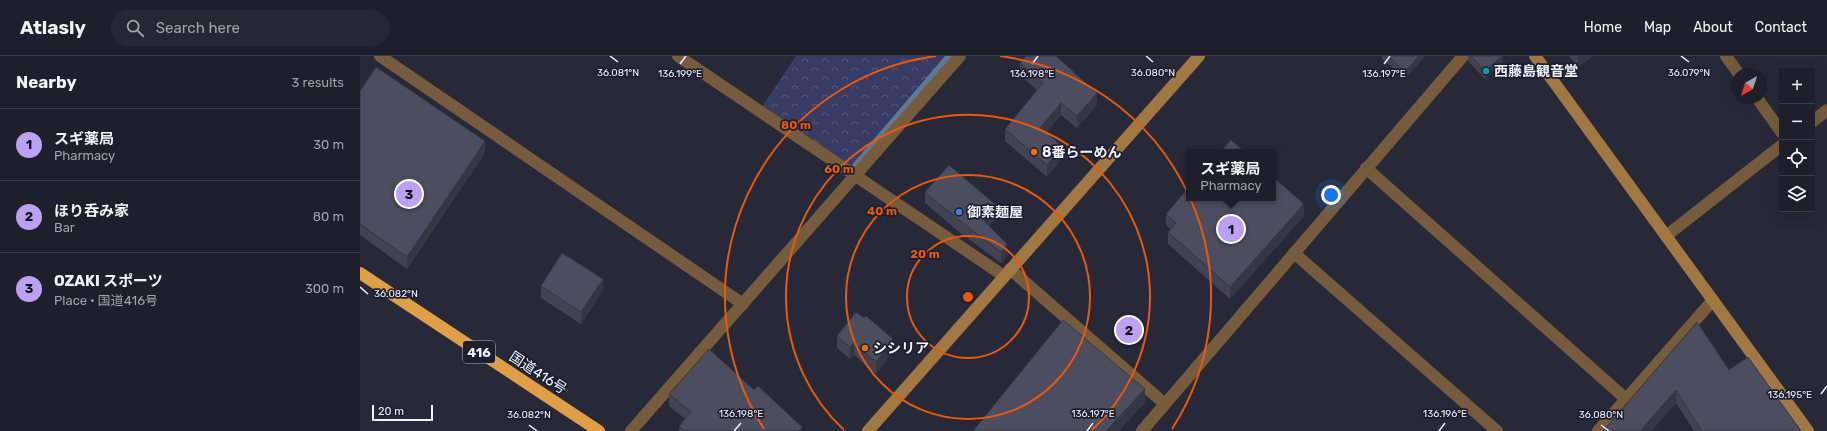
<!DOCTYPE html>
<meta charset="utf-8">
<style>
body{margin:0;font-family:Rubik,"Noto Sans JP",sans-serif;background:#252732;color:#f1f3f6}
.controls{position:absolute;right:12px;top:12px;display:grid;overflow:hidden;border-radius:0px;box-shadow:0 4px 16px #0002}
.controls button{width:36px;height:36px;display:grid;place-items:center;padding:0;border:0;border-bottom:1px solid #3b3d47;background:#1d1f2a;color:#f1f3f6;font:20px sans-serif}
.compass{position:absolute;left:1371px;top:12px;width:36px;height:36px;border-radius:50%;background:#1d1f2a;box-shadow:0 4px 16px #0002;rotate:219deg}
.scale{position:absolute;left:12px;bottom:10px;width:61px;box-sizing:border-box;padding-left:4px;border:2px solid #eff1fb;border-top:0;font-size:11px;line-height:14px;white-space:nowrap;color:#eff1fb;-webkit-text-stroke:3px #1d1f2e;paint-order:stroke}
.you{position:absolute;left:971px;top:139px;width:14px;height:14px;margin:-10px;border:3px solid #fff;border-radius:50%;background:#1a73e8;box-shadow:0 0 0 6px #1a73e833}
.badge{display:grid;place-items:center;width:26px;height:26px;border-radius:50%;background:#bca0f2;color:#111;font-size:13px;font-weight:700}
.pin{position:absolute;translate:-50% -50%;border:2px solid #fff;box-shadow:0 1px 4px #0006}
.popup{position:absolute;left:826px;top:93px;width:90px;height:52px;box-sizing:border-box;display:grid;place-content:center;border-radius:0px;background:#1d1f2a;filter:drop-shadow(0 1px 3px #0005);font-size:13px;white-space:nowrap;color:#a0a2a8}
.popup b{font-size:15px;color:#f1f3f6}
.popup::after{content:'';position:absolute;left:50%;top:100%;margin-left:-8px;border:8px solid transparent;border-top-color:#1d1f2a}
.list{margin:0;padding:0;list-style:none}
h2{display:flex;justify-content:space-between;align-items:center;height:52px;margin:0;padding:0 16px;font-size:17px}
h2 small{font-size:13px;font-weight:400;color:#a0a2a8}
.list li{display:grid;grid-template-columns:26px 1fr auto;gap:12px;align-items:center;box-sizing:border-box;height:72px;padding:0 16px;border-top:1px solid #3b3d47}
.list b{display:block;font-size:15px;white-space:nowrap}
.list p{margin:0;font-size:13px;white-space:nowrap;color:#a0a2a8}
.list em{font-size:13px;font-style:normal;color:#a0a2a8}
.icon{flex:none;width:22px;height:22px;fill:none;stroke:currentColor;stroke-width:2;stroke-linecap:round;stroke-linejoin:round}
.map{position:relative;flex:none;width:1467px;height:375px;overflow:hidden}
header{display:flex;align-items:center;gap:24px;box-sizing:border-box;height:56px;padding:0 20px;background:#1d1f2a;border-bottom:1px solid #3b3d47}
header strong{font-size:19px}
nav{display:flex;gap:22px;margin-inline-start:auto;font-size:14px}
.search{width:280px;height:36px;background:#252732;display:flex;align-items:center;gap:10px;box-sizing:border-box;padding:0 14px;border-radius:22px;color:#a0a2a8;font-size:15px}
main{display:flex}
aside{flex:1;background:#1d1f2a}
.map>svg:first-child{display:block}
</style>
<header>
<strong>Atlasly</strong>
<div class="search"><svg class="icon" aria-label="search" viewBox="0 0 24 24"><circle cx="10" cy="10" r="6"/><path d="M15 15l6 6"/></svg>Search here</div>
<nav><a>Home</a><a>Map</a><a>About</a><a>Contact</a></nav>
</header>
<main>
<aside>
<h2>Nearby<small>3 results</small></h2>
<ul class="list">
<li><span class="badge">1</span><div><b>スギ薬局</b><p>Pharmacy</p></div><em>30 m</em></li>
<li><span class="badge">2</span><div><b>ほり呑み家</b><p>Bar</p></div><em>80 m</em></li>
<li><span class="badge">3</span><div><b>OZAKI スポーツ</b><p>Place · 国道416号</p></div><em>300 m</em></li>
</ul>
</aside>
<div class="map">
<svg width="1467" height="375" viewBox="0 0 1467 375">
<defs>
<pattern id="forest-crowns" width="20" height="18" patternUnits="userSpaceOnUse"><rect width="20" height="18" fill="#383b63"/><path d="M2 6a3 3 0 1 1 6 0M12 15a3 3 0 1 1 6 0" fill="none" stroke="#55587a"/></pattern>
</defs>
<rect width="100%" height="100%" fill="#272938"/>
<polygon fill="url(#forest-crowns)" points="436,0 600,0 495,120 399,55"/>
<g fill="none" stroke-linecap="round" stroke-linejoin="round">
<polyline stroke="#5f7993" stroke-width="6" points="494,111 589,0"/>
<g stroke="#765c3c" stroke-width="12">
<polyline points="20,0 383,248"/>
<polyline points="318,0 644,220"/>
<polyline points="1366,0 1379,18"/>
<polyline points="1397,42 1422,77"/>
<polyline points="1452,66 1467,54"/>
<polyline points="1006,112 1266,343"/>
<polyline points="1306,180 1422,89"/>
<polyline points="934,197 1137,375"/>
<polyline points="650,213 805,348"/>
<polyline points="271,375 600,0"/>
<polyline points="782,375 1103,0"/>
<polyline points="1238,375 1353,244"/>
</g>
<g stroke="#a17742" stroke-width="12">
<polyline points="1175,0 1448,375"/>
<polyline points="508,375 839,0"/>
</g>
<polyline stroke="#e09e46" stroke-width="12" points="0,217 239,375"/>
</g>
<g fill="#414352">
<polygon points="1022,0 1065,0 1045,23 1022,3"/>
<polygon points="1108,0 1143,0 1143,7 1125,23 1108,5"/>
<polygon points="1209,0 1233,0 1218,11"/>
<polygon points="660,7 737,49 717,72 701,59 686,77 702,102 687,121 645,85 645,73 677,34 660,19"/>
<polygon points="0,35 125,97 47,213 0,179"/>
<polygon points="565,136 636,161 629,170 647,200 641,207 599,176 565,147"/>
<polygon points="806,158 944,160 870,243 808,188 808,176 811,174 806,169"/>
<polygon points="181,230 243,234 221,268 181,242"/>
<polygon points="1337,266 1369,314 1441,375 1334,375 1316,347 1291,375 1243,375"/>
<polygon points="477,280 533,295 516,318 494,299 490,303 477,292"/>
<polygon points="394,334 442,375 319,375 319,370 325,363 309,350 309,338"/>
</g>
<g fill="#353742">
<polygon points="1059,0 1065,0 1045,23 1045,16"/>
<polygon points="1142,0 1143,0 1143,7 1125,23 1125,15"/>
<polygon points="1218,0 1233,0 1218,11"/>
<polygon points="737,37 737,49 717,72 717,60"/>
<polygon points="701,47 701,59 680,84 680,72"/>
<polygon points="125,85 125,97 47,213 47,201"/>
<polygon points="702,90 702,102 687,121 687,109"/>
<polygon points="944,148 944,160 870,243 870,231"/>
<polygon points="636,149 636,161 624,177 624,165"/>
<polygon points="647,188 647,200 641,207 641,196"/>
<polygon points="243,223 243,234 221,268 221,256"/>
<polygon points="533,283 533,295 516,318 516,306"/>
<polygon points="494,287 494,299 490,303 490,291"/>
<polygon points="785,333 785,347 759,375 746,375"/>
<polygon points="1316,334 1316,347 1291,375 1280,375"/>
<polygon points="442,371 442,375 439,375"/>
</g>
<g fill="#4c4e5f" stroke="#353742">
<polygon points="666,0 696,0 737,37 717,60 701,47 680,72 702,90 687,109 645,73 683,27 660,7"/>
<polygon points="1028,0 1059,0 1045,16"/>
<polygon points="1111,0 1142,0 1125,15"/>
<polygon points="16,11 125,85 47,201 0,168 0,35"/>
<polygon points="871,84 885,96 860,96"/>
<polygon points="589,109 636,149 624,165 647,188 641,196 599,164 565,136"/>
<polygon points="913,121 944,148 870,231 808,176 816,167 806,158 829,131 829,142 913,142"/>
<polygon points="202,197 243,223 221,256 181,230"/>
<polygon points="496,256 504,262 506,260 533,283 516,306 494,287 490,291 477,280"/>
<polygon points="703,264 785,333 746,375 613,375"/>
<polygon points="1337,266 1369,314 1388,301 1441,375 1342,375 1316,334 1280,375 1243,375"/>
<polygon points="349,293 394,334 398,330 442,371 439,375 326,375 319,370 331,356 309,338"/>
</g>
<path fill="none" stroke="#eff1fb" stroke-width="1.5" d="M 250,0 L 258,6M 786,0 L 793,6M 1321,0 L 1329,6M 320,8 L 326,0M 672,8 L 678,0M 1024,8 L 1030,0M 0,231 L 8,238M 1461,338 L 1467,330M 169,369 L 177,375M 1241,369 L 1249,375M 374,375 L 381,367M 727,375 L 733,367M 1079,375 L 1085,367"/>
<g fill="none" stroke="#e8590c" stroke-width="2">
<circle cx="608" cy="241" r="61"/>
<circle cx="608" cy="241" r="122"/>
<path d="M484 374A182 182 0 1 1 732 374"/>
<path d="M404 373A243 243 0 0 1 576 0M640 0A243 243 0 0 1 812 373"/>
</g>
<circle fill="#0f9aa8" stroke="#1d1f2e" stroke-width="1.5" cx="1126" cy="15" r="4"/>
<g fill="#e8710a" stroke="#1d1f2e" stroke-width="1.5">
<circle cx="674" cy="96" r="4"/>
<circle cx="505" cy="292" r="4"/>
</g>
<circle fill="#3f7fe0" stroke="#1d1f2e" stroke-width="1.5" cx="599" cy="156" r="4"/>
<g text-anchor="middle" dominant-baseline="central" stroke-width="3.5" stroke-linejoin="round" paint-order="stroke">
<rect fill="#1d1f2e" stroke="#b0b2be" stroke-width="1" x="103" y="285" width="32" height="22" rx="3"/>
<g font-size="13" font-weight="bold" fill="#eff1fb">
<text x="119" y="296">416</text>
</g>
<g font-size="14" font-weight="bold" fill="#eff1fb" stroke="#1d1f2e" text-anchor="start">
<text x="1134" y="15">西藤島観音堂</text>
<text x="682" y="96">8番らーめん</text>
<text x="607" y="156">御素麺屋</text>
<text x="513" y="292">シシリア</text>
</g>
<g font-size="14" fill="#eff1fb" stroke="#1d1f2e">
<text transform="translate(178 317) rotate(33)">国道416号</text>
</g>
</g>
<g font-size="10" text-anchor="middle" fill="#eff1fb" stroke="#1d1f2e" stroke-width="3.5" stroke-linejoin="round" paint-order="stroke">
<text x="258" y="20">36.081°N</text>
<text x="793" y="20">36.080°N</text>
<text x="1329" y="20">36.079°N</text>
<text x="320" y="21">136.199°E</text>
<text x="672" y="21">136.198°E</text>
<text x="1024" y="21">136.197°E</text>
<text x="36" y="241">36.082°N</text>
<text x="1430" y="342">136.195°E</text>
<text x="381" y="361">136.198°E</text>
<text x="733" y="361">136.197°E</text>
<text x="1085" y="361">136.196°E</text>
<text x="169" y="362">36.082°N</text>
<text x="1241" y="362">36.080°N</text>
</g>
<circle cx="608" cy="241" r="6" fill="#e8590c" stroke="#1d1f2e" stroke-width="2"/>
<g font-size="12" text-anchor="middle" font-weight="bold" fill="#e8590c" stroke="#1d1f2e" stroke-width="3.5" stroke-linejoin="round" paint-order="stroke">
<text x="436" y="73">80 m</text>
<text x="479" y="117">60 m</text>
<text x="522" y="159">40 m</text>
<text x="565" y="202">20 m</text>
</g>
</svg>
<div class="controls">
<button>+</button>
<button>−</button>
<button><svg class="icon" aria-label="locate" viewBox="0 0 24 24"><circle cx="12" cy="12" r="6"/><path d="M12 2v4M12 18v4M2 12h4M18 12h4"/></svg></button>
<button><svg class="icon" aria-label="layers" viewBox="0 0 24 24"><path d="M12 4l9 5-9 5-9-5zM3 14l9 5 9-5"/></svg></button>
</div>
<svg class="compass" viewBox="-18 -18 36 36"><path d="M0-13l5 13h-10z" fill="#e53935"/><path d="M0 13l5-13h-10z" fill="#a0a2a8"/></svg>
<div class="scale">20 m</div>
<div class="you"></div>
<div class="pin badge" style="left:871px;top:173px">1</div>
<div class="popup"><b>スギ薬局</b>Pharmacy</div>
<div class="pin badge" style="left:769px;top:274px">2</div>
<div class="pin badge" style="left:49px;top:138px">3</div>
</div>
</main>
